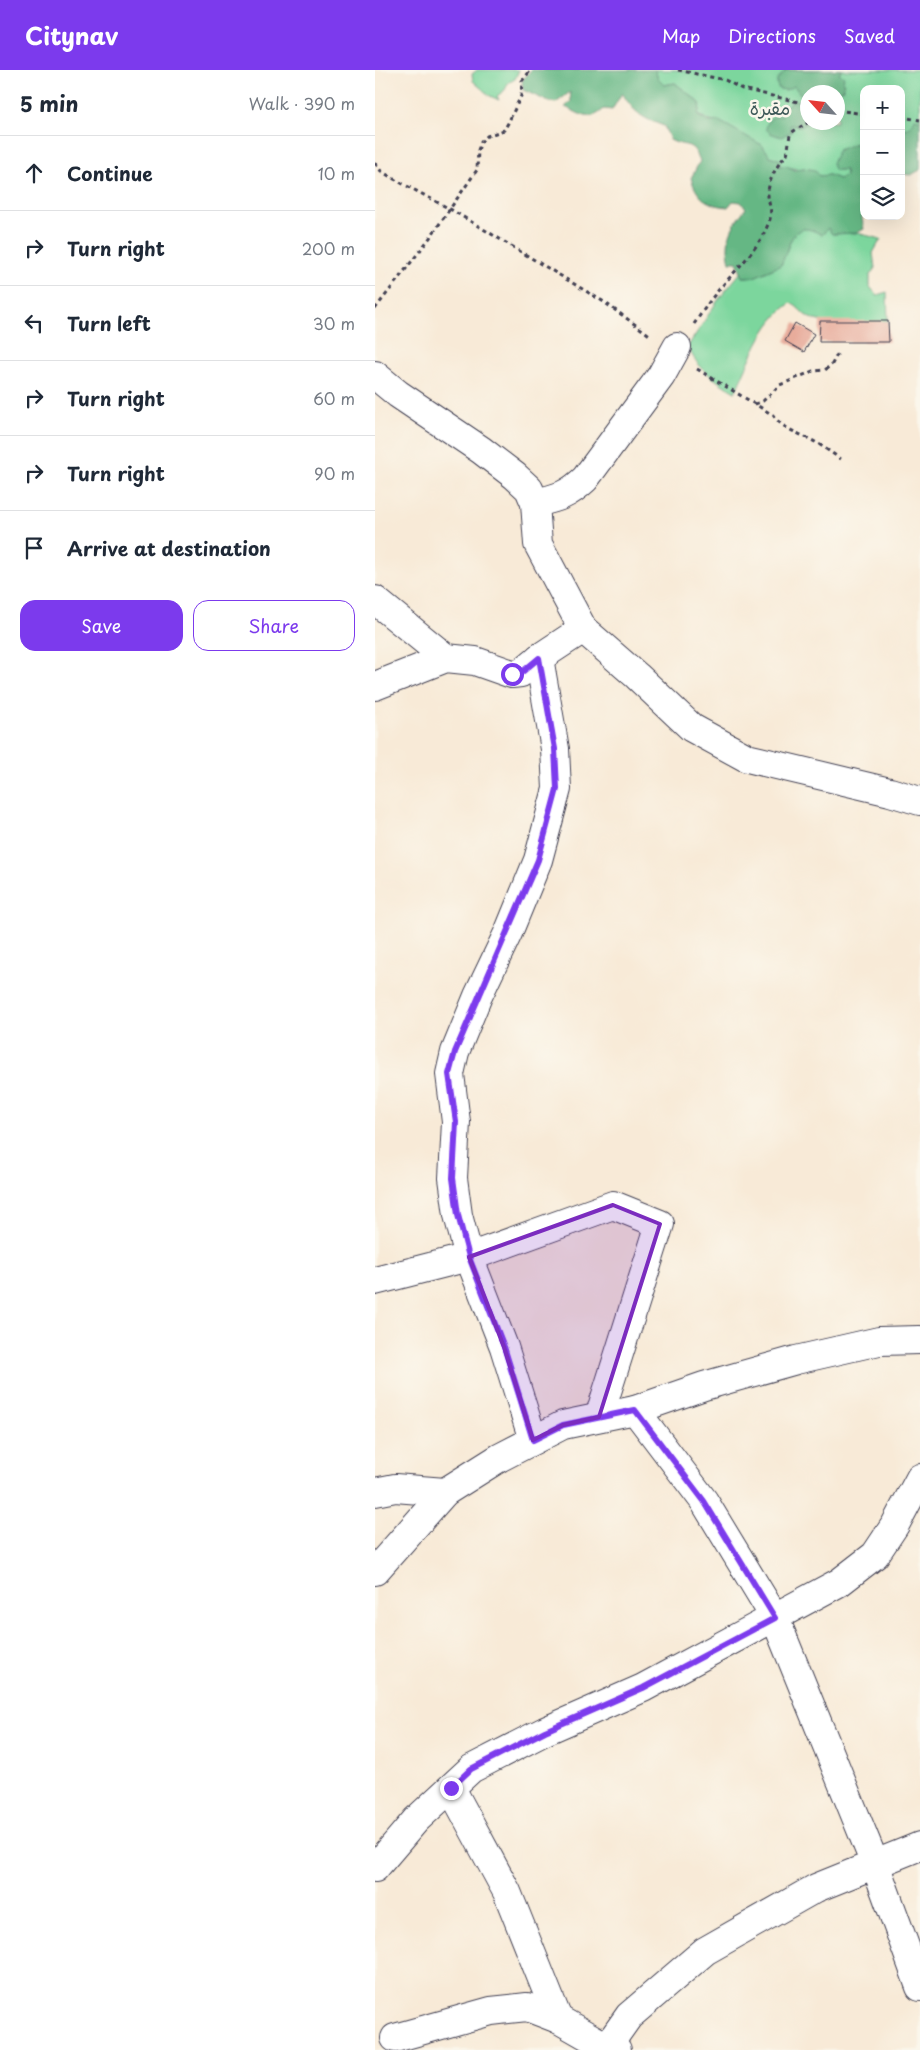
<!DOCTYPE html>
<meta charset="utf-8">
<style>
body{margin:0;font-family:"Playpen Sans","Playpen Sans Arabic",sans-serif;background:#f2f2f3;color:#1f2937}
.controls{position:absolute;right:15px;top:15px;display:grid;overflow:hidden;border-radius:10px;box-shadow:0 5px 20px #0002}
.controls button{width:45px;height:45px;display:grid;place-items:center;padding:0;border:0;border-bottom:1px solid #e0e1e3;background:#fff;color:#1f2937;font:25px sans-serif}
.compass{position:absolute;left:425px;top:15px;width:45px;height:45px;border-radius:50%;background:#fff;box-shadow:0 5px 20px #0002;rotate:297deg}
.stop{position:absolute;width:15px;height:15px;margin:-11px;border:4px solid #7c3aed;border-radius:50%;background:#fff}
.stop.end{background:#7c3aed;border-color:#fff;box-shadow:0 1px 5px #0008}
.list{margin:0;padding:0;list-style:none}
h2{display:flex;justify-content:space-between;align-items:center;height:65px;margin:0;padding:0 20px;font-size:21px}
h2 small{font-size:16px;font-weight:400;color:#747a83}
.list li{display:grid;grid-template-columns:32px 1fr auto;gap:15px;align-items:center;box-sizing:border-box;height:75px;padding:0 20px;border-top:1px solid #e0e1e3}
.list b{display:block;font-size:19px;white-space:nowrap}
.list em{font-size:16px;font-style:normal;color:#747a83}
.actions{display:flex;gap:10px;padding:15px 20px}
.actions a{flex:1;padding:11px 0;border:1px solid #7c3aed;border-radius:15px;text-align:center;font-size:18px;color:#7c3aed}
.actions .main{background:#7c3aed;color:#fff}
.icon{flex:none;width:28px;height:28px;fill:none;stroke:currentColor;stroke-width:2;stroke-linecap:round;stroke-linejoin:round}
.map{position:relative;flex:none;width:545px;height:1980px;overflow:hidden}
header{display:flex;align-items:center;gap:30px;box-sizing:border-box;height:70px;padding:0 25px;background:#7c3aed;color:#fff}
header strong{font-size:24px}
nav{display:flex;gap:28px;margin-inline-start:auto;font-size:18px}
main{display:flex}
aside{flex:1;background:#fff}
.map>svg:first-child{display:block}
</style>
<header>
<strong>Citynav</strong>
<nav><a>Map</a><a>Directions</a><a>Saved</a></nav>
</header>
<main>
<aside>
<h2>5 min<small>Walk · 390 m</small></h2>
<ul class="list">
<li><svg class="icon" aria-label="ahead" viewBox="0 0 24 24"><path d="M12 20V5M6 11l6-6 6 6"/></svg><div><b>Continue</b></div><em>10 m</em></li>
<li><svg class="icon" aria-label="right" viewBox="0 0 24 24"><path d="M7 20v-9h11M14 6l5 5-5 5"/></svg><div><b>Turn right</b></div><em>200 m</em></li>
<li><svg class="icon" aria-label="left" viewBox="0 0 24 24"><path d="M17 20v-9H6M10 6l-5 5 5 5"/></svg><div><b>Turn left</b></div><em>30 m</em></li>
<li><svg class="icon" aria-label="right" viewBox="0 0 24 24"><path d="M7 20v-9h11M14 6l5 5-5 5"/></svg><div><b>Turn right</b></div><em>60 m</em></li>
<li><svg class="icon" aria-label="right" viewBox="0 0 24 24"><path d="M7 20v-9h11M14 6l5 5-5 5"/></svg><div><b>Turn right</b></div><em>90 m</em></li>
<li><svg class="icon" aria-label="arrive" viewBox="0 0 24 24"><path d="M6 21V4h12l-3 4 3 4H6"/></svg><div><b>Arrive at destination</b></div></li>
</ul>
<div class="actions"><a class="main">Save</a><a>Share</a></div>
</aside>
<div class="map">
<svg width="545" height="1980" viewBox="0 0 545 1980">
<rect width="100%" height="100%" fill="#fbf7ec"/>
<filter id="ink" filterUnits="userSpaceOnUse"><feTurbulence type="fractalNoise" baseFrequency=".02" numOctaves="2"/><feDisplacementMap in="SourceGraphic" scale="10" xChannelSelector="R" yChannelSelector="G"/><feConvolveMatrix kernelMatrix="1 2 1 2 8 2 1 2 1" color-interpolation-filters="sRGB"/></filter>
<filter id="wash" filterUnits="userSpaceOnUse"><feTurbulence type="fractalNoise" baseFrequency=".0096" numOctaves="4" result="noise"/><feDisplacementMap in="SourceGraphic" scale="20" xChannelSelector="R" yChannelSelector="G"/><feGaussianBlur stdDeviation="1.12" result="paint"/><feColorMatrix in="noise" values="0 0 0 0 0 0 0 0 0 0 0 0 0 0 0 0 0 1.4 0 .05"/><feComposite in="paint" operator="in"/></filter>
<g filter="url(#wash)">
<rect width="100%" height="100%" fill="#f8ead7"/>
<g fill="#7cd69d" stroke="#4f7c6c" fill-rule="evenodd">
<polygon points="102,0 144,0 140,9 133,13 130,20 122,26 124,30 115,26 98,11 97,4"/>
<path d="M 280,0 L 545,0 L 545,50 L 540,48 L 536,55 L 531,59 L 526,56 L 526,19 L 489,19 L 488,73 L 478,74 L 459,100 L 470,100 L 471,106 L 464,109 L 454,105 L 444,106 L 429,98 C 419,100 413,96 403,96 L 387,75 L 323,45 L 325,33 L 300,13 L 289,15 L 283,9 ZM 432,22 L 462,22 L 462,52 L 432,52 Z"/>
<path d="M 427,158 L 437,159 L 447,165 L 453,158 L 457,164 L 482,163 L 506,169 L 498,183 L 500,198 L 495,205 L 495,217 L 502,225 L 512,222 L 513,251 C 492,251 453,257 435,248 C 427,244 424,237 416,233 C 387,252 375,292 360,322 C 341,311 320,297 313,276 L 343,230 L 366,202 L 368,207 L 379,207 L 406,195 L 418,164 Z"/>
</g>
<g fill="#65b784" stroke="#446c60">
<path d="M 156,0 L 280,0 L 283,9 L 289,15 L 300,13 L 325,33 L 323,46 L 335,52 L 344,51 L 387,75 L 395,86 L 406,90 L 404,96 L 412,96 L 420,100 L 429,98 L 440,100 L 444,106 L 454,105 L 464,109 L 471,106 L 470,100 L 459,100 L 457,93 L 463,80 L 478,74 L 488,73 L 489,72 L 487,148 L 489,159 L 482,163 L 457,164 L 453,158 L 447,165 C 417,147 416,173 406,195 L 379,207 L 368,207 L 362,192 L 355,192 C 349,170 357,155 371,138 L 366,132 L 358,131 L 353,137 C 332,135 322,128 316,108 L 325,91 C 316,69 312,79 295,70 L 289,56 C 267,48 260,44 247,23 L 237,40 L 229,39 C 214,53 206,44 190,37 L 196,31 L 195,22 L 181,33 L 174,32 L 148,20 L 147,11 Z"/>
<polygon points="411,0 467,0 464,4 469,7 468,11 469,19 466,20 463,27 462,22 458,21 457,22 432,22 432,26 426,25 419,16 411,20 404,19 402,15 402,10"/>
<path d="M 419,30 L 432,34 L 434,53 L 426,56 L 415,55 L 416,62 L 406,67 L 395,63 L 391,59 C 393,48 396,47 406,46 L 410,37 Z"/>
<polygon points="540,48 545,50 545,100 536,105 526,104 526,56 531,59 536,55"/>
</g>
<g id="blocks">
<g fill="#e8ac9b">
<polygon points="445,251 513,251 514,272 444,272"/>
<polygon points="420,253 439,264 429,282 410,271"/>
</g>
</g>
</g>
<g filter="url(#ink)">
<use href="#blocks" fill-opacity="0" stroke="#424052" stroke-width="1"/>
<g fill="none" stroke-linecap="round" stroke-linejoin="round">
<defs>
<g id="minor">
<polyline points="0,305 23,324 106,380 140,406 154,419 160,433 163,474 208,559 262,606 317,658 372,688 515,722 545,731"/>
<path d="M 160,433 C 183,428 193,425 210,409 L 286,306 L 302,277"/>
<polyline points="0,530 71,588"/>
<polyline points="0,616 71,588 100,591 137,604 146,603 164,588 208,559"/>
<polyline points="0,1211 94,1187 238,1135 285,1154 224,1347"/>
<polyline points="260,1340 329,1431 400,1548 500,1794 545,1917"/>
<polyline points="158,1370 129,1277 94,1187 83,1145 78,1108 81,1052 75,1004 80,982 103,926 133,863 163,790 182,719 180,679 164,588"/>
<polyline points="0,1422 20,1418 70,1422"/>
<polyline points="0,1501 70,1422 124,1388 188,1355 260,1340 329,1316 421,1290 504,1271 545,1270"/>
<polyline points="76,1718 132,1822 183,1949"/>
<polyline points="0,1798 41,1750 96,1699 170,1661 268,1618 465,1512 500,1485 520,1455 545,1408"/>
<polyline points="20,1968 116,1941 152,1937 183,1949 232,1977 242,1980"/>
<polyline points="232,1980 232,1977 254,1946 330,1881 441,1818 545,1776"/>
</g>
</defs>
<use href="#minor" stroke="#424052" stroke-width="30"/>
<g stroke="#424052" stroke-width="3" stroke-dasharray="4 4" stroke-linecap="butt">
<polyline points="303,0 350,10 367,19 432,34"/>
<polyline points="462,40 489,44"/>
<polyline points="526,47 545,50"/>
<polyline points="0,93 6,101 19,109 75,139 229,232 276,266"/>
<polyline points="0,239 54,169 102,100 103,80 106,72 112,66 129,60 133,53 146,26 147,11 156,0"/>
<path d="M 319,254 C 326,244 333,233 341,223 C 360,200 383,181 394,152 C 398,142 394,136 393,126 C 392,113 402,93 412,85 C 417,59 409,67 434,52"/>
<path d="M 322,299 L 398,345 C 408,360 427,364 442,373 C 450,378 458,384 466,389"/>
<polyline points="380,334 388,331 405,315 438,301 450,300 457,294 463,283"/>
</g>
<use href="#minor" stroke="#fff" stroke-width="28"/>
</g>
</g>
<g fill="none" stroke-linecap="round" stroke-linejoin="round" filter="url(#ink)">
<polyline stroke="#7c3aed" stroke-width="6" points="76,1718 96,1699 170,1661 268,1618 400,1548 329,1431 260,1340 188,1355 158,1370 129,1277 94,1187 83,1145 78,1108 81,1052 74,1004 80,982 163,790 182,719 180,679 164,588 146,603 137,604"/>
</g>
<path fill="#7b2cbf" fill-opacity="0.2" stroke="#7b2cbf" stroke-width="4" stroke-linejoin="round" d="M 238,1135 L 285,1154 L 224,1347 L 188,1355 L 158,1370 L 129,1277 L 94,1187 Z"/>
<g text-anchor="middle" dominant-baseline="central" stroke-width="5" stroke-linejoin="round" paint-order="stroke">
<g font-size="18" fill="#3d5858" stroke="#fbf7ec">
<text x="395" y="37">مقبرة</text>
</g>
</g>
</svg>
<div class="controls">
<button>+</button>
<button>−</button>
<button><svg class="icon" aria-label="layers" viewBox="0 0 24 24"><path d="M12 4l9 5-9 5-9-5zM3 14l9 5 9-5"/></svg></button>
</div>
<svg class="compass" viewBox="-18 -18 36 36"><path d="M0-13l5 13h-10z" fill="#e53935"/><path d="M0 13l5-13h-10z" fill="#747a83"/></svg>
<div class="stop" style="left:137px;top:604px"></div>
<div class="stop end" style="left:76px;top:1718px"></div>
</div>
</main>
